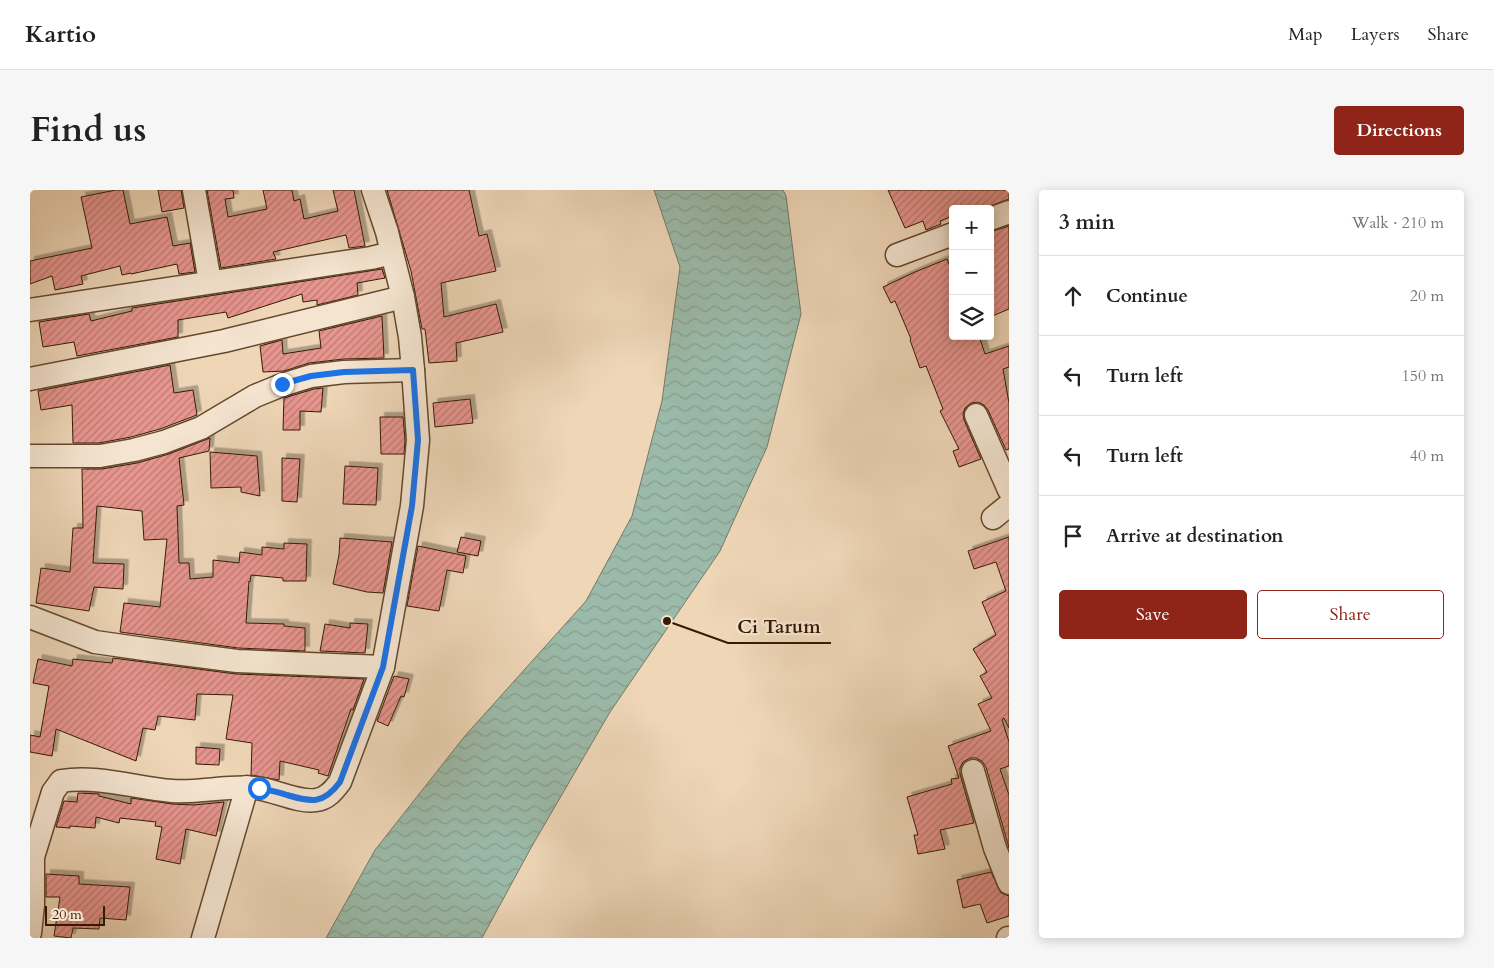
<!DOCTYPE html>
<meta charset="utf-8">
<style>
body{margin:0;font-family:Cardo,serif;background:#f6f6f6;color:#222}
.controls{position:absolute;right:15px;top:15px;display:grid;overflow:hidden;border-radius:5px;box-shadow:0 2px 12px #0003}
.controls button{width:45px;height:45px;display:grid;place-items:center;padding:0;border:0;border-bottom:1px solid #e0e0e0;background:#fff;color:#222;font:25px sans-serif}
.scale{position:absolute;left:15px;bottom:12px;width:60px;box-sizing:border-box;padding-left:5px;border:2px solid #361a01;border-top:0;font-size:14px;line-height:18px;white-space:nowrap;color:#361a01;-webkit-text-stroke:4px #f4e4d0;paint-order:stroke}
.stop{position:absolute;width:15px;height:15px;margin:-11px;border:4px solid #1a73e8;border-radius:50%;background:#fff}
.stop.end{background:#1a73e8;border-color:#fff;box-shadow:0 1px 5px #0008}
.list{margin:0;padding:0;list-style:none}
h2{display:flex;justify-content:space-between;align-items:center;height:65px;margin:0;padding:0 20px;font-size:21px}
h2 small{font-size:16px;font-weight:400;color:#767676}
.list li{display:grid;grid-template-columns:32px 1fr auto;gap:15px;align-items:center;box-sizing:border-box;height:80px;padding:0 20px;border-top:1px solid #e0e0e0}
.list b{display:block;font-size:19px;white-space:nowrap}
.list em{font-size:16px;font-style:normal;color:#767676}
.actions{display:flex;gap:10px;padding:15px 20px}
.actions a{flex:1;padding:11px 0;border:1px solid #8f2418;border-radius:5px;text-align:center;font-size:18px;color:#8f2418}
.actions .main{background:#8f2418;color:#fff}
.icon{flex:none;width:28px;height:28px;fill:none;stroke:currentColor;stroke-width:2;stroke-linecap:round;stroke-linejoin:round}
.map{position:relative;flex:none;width:979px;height:748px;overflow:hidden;border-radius:5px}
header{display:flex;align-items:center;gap:30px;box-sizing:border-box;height:70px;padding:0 25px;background:#fff;border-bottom:1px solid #e0e0e0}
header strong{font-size:24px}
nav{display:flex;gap:28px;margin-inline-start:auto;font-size:18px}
.intro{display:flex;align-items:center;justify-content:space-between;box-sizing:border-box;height:120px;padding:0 30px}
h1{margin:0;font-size:35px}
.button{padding:12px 22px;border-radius:5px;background:#8f2418;color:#fff;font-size:18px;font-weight:700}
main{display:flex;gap:30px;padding:0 30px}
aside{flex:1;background:#fff;border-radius:5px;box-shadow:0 2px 12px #0003}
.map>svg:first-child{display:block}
</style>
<header>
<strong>Kartio</strong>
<nav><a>Map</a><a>Layers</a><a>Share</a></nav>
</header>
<div class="intro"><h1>Find us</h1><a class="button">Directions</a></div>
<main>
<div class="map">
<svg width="979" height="748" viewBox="0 0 979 748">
<defs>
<pattern id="water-waves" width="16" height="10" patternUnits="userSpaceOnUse" patternTransform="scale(1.25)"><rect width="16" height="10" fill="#9bbaa9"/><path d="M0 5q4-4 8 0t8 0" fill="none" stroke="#869f90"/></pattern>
<pattern id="building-hatch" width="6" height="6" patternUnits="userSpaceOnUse" patternTransform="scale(1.25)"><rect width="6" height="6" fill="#e7958f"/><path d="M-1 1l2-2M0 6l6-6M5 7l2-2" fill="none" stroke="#bc7972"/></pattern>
<filter id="shadow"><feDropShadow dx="4.5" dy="-4.5" stdDeviation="0" flood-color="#0004"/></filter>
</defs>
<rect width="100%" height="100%" fill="#eed6b7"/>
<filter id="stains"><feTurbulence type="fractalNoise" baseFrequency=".004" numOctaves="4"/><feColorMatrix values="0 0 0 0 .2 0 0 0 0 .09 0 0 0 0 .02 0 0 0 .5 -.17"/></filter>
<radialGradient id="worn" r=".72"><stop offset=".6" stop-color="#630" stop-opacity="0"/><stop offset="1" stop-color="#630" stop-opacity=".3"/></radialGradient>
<polygon fill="url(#water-waves)" stroke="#737a66" points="624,0 753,0 756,6 771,124 737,257 690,361 580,522 502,656 452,748 296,748 345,660 434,547 556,411 602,326 632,211 650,77"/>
<g fill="url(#building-hatch)" stroke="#361a01" filter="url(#shadow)">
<polygon points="86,0 93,0 100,34 137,27 143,56 160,53 165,82 149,84 147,74 101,84 101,83 92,85 90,76 51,86 53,94 25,100 22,86 0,94 0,71 62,58 51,7"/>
<polygon points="128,0 151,0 154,18 132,22"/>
<polygon points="177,0 203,0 204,8 195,9 198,27 237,19 233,0 262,0 264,11 270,9 274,29 308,21 303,0 324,0 335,56 319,58 316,45 243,62 246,69 191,78"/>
<polygon points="357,0 439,0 449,46 457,44 466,81 411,93 414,127 466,114 473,142 426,153 427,171 399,173 395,139 392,139 381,81"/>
<polygon points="858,0 979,0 979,9 952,19 923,19 923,26 910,31 911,34 896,40 893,31 875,38"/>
<polygon points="979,36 979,119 960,127 960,42"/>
<polygon points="917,69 923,84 923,146 949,146 955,164 979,156 979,177 973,179 979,213 979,259 976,260 958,220 954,215 948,212 941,213 935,218 933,224 934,230 951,269 929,277 923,261 929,259 910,221 913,219 896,176 890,178 880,150 881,149 865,111 861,113 853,97 885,82"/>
<polygon points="352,79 355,88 327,93 328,105 287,115 287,110 273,112 272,104 198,128 196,122 148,130 148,147 47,166 44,152 13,157 9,132 59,124 61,131 102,121 102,118"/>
<polygon points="352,126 354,168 314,169 279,173 254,181 233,182 230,156 252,150 253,164 291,158 289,141"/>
<polygon points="140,175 144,203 163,200 167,225 130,239 101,247 69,253 43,253 42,215 11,220 8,201"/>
<polygon points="293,198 291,222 270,221 270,240 253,240 254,208 284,199"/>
<polygon points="440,209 443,233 405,237 403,213"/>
<polygon points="350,227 373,227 375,250 374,264 351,264"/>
<polygon points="180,248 179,261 149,268 154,315 147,316 149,373 159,373 160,389 183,387 183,370 209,373 210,362 232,365 232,357 254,359 254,353 277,354 276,391 253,391 253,388 221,385 220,392 219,391 216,433 254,434 254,436 275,438 275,461 208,458 90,442 94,413 130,417 137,349 114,350 112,321 67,316 63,373 94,374 93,399 64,397 59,421 6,413 11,378 40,382 43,338 53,338 52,279 72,279 107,273 139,264"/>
<polygon points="180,262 227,266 230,306 211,302 211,297 181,298"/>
<polygon points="252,268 270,269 267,312 252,311"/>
<polygon points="315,276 348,278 346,315 313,314"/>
<polygon points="431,347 451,351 448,366 427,362"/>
<polygon points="979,347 979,538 974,528 972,530 979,552 979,576 970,579 979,605 979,658 956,577 952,571 946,568 940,568 933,572 930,578 930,584 944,633 910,640 915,659 888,664 884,645 888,645 877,607 922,594 921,589 929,588 918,556 961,541 948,514 962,508 950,486 957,482 943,459 966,445 952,412 976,401 966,372 944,379 938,361"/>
<polygon points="310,348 362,352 353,403 337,402 303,394 309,365"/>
<polygon points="388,356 436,366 433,383 417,380 409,421 377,416"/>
<polygon points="320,433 338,434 335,463 290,461 295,434 320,438"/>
<polygon points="83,468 206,484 334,489 323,520 321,519 298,586 288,583 289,580 250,571 249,590 221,585 222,553 196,549 203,505 167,504 165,530 128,526 125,540 113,538 106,571 26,539 22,566 0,562 0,545 10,547 19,496 3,493 8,469 42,476 43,469 82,473"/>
<polygon points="364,486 379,489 374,507 371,506 358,536 347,531"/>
<polygon points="166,557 190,559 189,575 166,574"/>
<polygon points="48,603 69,604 69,606 101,614 101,608 142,614 164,615 194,612 186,646 156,639 150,674 126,669 132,637 125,636 126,632 90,628 89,633 66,627 65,638 40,636 40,638 26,637 34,611 47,612"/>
<polygon points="961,682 971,703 979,706 979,726 957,733 950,714 933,718 927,690"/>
<polygon points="16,684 49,686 49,694 100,697 96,730 70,728 69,739 43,738 41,748 24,746 30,707 16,707"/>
</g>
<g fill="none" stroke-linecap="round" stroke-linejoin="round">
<defs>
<g id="street">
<polyline points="164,0 180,92"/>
<polyline points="960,29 979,22"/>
<polyline points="867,65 923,44"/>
<polyline points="0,120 341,68 362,63 357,42 343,0"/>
<polyline points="0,189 194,151 373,107"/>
<polyline points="946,225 979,300"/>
<polyline points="0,266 70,266 104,260 134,252 171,238 225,206 252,195 281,186 314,182 383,180"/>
<polyline points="963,328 979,315"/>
<polyline points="0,427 65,452 114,459 207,471 353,477"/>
<polyline points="943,581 965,658 979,693"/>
<path d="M 0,743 L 3,715 L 3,667 L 23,602 L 31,591 C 68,585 105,598 142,601 C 170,603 198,595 226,598 C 245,600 268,613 286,610 C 297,609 304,600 310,592 L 353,477 L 382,316 L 388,250 L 383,180 L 380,147 L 373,107 L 362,63"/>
<polyline points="173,748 217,597"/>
<polyline points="978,748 979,748"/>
</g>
</defs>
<use href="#street" stroke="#64492e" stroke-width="25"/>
<use href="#street" stroke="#f4e4d0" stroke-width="22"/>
</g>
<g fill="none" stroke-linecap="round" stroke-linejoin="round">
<path stroke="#1a73e8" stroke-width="6" d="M 229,598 C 238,600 248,602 257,605 C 281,612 293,615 310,592 L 353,477 L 382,316 L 388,250 L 383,180 L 314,182 L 281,186 L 252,194"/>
</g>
<path fill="none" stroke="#361a01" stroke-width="2" d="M637 431L698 453H801"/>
<circle fill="#361a01" stroke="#f4e4d0" stroke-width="2" cx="637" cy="431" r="5"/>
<g font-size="19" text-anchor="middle" font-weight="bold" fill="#361a01" stroke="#f4e4d0" stroke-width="4.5" stroke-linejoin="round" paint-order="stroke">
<text x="749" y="443">Ci Tarum</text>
</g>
<rect width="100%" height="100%" filter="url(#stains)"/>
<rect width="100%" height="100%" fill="url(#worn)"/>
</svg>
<div class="controls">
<button>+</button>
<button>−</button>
<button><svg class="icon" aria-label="layers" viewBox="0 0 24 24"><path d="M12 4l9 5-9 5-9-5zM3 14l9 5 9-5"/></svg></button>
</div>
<div class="scale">20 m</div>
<div class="stop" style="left:229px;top:598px"></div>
<div class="stop end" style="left:252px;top:194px"></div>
</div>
<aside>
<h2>3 min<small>Walk · 210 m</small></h2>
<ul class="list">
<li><svg class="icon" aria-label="ahead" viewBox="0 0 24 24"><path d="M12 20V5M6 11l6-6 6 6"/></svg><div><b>Continue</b></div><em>20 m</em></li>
<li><svg class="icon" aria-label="left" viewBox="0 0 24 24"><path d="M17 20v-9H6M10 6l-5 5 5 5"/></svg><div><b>Turn left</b></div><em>150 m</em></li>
<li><svg class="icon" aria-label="left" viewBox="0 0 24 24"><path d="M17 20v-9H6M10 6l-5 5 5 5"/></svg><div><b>Turn left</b></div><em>40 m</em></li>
<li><svg class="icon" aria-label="arrive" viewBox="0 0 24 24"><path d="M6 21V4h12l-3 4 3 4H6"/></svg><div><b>Arrive at destination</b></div></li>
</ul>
<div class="actions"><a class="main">Save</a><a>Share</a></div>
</aside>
</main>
